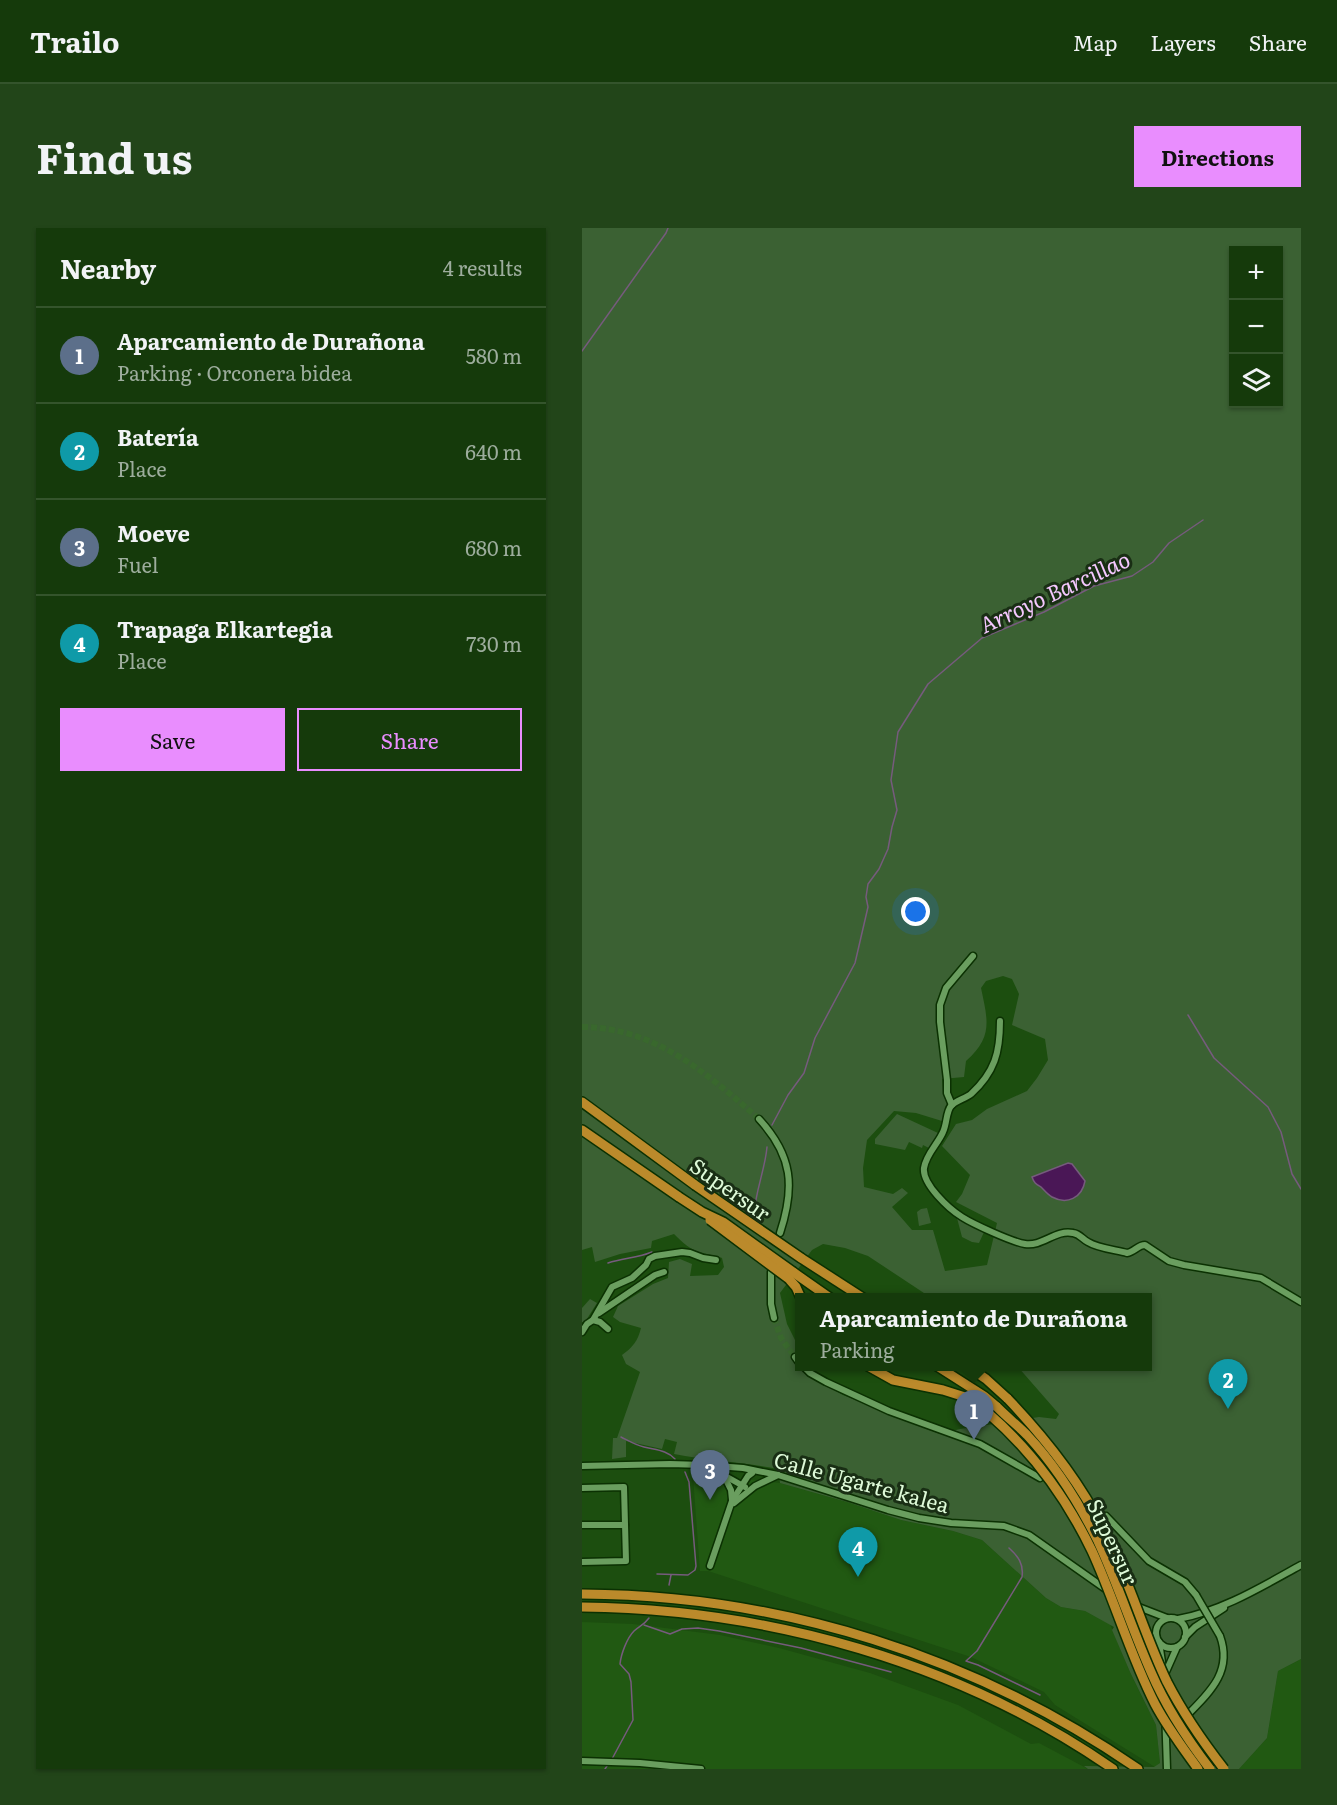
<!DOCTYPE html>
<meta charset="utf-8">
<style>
body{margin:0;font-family:Literata,serif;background:#224519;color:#f1f3f6}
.controls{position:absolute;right:18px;top:18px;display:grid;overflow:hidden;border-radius:0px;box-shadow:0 2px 4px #0004}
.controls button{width:54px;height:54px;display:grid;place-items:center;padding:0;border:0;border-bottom:2px solid #34542c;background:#153a0b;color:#f1f3f6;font:30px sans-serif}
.you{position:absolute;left:334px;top:684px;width:21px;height:21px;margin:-15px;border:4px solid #fff;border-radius:50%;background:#1a73e8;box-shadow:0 0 0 9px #1a73e833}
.badge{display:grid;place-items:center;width:39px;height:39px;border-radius:50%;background:#e98dfe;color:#fff;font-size:20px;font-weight:700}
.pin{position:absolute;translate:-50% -50px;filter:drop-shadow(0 2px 3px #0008)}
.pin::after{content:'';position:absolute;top:32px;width:21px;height:18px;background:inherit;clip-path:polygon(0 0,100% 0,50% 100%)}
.popup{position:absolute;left:213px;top:1065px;width:357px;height:78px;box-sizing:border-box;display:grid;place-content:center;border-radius:0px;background:#153a0b;filter:drop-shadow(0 2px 4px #0005);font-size:20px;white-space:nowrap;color:#9dad9d}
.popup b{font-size:22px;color:#f1f3f6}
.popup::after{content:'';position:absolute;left:50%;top:100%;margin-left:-12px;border:12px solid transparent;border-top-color:#153a0b}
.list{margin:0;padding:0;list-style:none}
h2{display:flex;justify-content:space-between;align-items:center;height:78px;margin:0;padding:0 24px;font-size:26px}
h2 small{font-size:20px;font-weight:400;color:#9dad9d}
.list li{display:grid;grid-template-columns:39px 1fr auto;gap:18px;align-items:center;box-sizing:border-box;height:96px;padding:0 24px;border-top:2px solid #34542c}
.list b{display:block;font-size:22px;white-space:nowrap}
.list p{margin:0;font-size:20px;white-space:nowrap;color:#9dad9d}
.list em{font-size:20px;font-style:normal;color:#9dad9d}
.actions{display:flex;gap:12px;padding:18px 24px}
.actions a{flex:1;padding:14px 0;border:2px solid #e98dfe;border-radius:0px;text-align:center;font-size:21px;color:#e98dfe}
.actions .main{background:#e98dfe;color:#111}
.icon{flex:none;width:33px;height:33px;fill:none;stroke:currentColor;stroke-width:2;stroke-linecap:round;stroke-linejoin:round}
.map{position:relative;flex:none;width:719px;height:1541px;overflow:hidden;border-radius:0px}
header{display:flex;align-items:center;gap:36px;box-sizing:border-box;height:84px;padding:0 30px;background:#153a0b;border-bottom:2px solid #34542c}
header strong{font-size:28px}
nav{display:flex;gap:33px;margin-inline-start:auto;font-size:21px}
.intro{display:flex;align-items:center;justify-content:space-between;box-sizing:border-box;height:144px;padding:0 36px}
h1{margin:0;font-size:42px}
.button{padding:15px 27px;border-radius:0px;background:#e98dfe;color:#111;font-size:21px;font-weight:700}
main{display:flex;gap:36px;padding:0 36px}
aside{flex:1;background:#153a0b;border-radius:0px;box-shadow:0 2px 4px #0004}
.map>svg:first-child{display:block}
</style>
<header>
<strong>Trailo</strong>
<nav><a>Map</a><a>Layers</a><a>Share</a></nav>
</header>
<div class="intro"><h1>Find us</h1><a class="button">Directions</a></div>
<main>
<aside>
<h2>Nearby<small>4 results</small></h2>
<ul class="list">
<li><span class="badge" style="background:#5c6f8a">1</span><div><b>Aparcamiento de Durañona</b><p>Parking · Orconera bidea</p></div><em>580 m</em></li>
<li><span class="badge" style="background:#0f9aa8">2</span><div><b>Batería</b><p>Place</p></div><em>640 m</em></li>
<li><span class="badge" style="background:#5c6f8a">3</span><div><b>Moeve</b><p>Fuel</p></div><em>680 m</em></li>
<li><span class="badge" style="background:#0f9aa8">4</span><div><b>Trapaga Elkartegia</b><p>Place</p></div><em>730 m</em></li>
</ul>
<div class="actions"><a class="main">Save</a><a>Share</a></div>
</aside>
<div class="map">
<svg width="719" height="1541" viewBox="0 0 719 1541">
<rect width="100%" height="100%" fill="#1c4e0f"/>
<g fill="#215912">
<polygon points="115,1246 198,1255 265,1274 319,1292 371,1303 400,1312 464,1370 479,1379 503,1383 528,1396 548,1444 574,1497 578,1535 573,1539 473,1477 462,1464 389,1429 126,1343 118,1343 111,1248"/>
<polygon points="0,1394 51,1396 138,1407 197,1420 288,1445 376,1477 449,1516 457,1515 506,1541 0,1541"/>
<polygon points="719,1431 719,1541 657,1541 685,1510 696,1443"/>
</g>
<g fill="#3b6133" fill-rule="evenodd">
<path d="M 0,0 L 719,0 L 719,1431 L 696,1443 L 685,1510 L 657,1541 L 506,1541 L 502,1538 L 572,1539 L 578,1535 L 574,1497 L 548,1444 L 530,1402 L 532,1399 L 503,1383 L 479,1379 L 464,1370 L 400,1312 L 371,1303 L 319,1292 L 265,1274 L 198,1255 L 196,1241 C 161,1234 126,1233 92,1226 L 95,1214 L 83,1211 L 80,1221 L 44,1213 L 44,1229 L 30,1231 L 31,1210 L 35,1210 L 58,1144 L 44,1136 L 40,1127 C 50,1120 56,1113 59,1100 L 38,1094 L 31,1089 L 36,1078 L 71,1056 L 86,1050 L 87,1034 L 98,1031 L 110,1036 L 108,1048 L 136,1047 L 142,1039 L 140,1030 C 133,1027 128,1027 121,1025 C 109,1023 100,1014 92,1006 L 70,1013 L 69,1020 L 38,1026 L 13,1034 L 10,1019 L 0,1022 ZM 652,22 L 696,22 L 696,176 L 652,176 ZM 421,748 L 430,751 L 437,766 L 430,797 L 463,811 L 466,832 L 455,850 L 445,863 L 405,881 L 390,892 L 374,896 L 360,918 L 388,947 L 380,966 L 374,974 L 415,995 L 405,1037 L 363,1043 L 351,1002 L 330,1002 L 310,979 L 326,965 L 320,960 L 311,966 L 282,959 L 281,940 L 285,912 L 312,883 L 334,885 L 360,893 L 365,876 L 361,865 L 360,851 L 382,849 L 384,833 C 411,809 406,793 399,760 L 404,753 ZM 241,1016 L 263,1020 L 286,1028 L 345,1067 L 370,1066 L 374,1070 L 566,1070 L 566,1138 L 436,1139 L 477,1186 L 474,1191 L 457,1189 L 378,1201 L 358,1206 L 261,1167 L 230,1150 L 210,1130 L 218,1125 L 218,1122 L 205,1096 L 198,1065 L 230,1022 Z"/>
<polygon points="315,886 356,905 349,921 341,917 340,920 327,914 323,922 293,916 293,911"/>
<polygon points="345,980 349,995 337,998 335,984 339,981"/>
<polygon points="375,990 403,1002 397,1015 390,1014 380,1009"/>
<polygon points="8,1071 15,1075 3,1094 0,1094 0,1080"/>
</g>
<path fill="#4a1756" stroke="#765b7d" stroke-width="1.5" d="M 486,935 L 490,936 L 503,953 C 500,970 485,977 470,969 C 466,967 463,963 459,959 C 454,956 452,955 450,949 Z"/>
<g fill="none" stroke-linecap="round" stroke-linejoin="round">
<g stroke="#765b7d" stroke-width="1.5">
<polyline points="0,123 84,5 86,0"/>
<polyline points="606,787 632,830 686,879 699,904 710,946 719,961"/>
<polyline points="190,897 206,867 222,845 233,810 273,735 286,679 284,669 286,656 297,641 306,621 310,599 315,582 309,552 316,504 346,456 400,410 462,384 512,358 550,348 571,334 587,315 621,292"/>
<path d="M 172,987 C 173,964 183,942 185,919"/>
<path d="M 26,1035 C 41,1030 56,1030 70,1024"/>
<path d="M 39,1209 C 47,1213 53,1217 62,1219 C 73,1222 85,1222 93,1231"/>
<path d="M 427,1320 C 436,1328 442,1336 440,1349 L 395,1423 L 384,1433 L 396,1437 L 458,1467"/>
<polyline points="75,1346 106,1347 113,1342 114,1338 107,1254 103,1244"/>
<polyline points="87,1357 89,1347"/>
<polyline points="62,1397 88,1406 100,1401 116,1400 137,1403 219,1420 309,1444"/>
<path d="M 30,1531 L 51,1492 L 49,1454 L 47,1446 L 38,1436 C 39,1426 45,1410 52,1403 C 57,1398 62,1397 67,1390"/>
<polyline points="23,1541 27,1535"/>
</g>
<g stroke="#39682d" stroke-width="6" stroke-dasharray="6 3" stroke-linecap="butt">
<path d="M 0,799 C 72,799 126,846 177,891"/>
<polyline points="192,1034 198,1005"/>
<polyline points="192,1090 199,1110 213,1129"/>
<polyline points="458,1250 524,1288"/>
</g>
<defs>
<g id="minor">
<path d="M 418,793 C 418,824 413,844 389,866 C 383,871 374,872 369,878 C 364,884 365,896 361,904 C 356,916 344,926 342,940 C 340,956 367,981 380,989 C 391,996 430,1014 443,1016 C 460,1019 474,1001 491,1005 C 498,1006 500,1011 506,1014 C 515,1020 534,1022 545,1025 C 552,1024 556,1017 563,1017 L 587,1033 L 602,1037 L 679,1050 L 719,1074"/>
<polyline points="370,877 365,865 365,852 358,794 358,777 364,760 391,728"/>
<path d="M 177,891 C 211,928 213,959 198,1005"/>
<polyline points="189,1044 189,1076 192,1090"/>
<polyline points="17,1085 73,1047 82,1044"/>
<polyline points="11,1092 18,1094 26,1101"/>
<polyline points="0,1104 5,1096 11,1092 30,1059 50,1050 64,1037 67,1031 73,1028 100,1024 108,1025 121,1030 134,1032"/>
<polyline points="213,1129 218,1136"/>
<polyline points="221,1138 228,1145 244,1154 307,1183 398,1216 458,1250"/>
<polyline points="0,1238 88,1236 121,1237 161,1240 196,1247 306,1282 337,1290 369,1295 422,1298 447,1307 525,1362"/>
<polyline points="127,1239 163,1259"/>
<polyline points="142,1248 149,1262 150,1272"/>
<polyline points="0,1260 42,1259 44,1333 0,1334"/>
<polyline points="152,1275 173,1258 196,1247"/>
<polyline points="524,1288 567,1333 603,1354 614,1367"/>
<polyline points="0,1297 43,1297"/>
<polyline points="128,1338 150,1273 166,1248 170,1245"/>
<polyline points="541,1373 585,1390"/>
<circle cx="589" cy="1405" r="15"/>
<path d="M 596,1391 C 640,1383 679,1359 719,1337"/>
<polyline points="603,1409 613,1399 642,1380"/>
<polyline points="577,1414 581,1441"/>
<polyline points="583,1446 595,1419"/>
<polyline points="582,1451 585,1541"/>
<path d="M 595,1498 C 619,1471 653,1449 638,1408"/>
<polyline points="0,1533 58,1535 119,1541"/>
</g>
<g id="highway">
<polyline points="0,874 113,957"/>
<polyline points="0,902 97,969"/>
<polyline points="219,1030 281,1070"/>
<polyline points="211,1044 248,1070"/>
<polyline points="207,1051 214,1059 219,1070"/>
<polyline points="286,1138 311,1152 361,1162 383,1169 406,1185"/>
<polyline points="355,1138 402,1168 415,1179"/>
<polyline points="385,1138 404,1151 426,1171"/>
<path d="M 0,1366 C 199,1367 392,1428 556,1541"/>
<path d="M 0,1379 C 186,1381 377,1434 531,1541"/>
</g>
</defs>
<use href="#minor" stroke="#0b3102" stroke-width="9"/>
<use href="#highway" stroke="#0b3102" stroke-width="12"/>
<use href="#minor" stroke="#6a9e5f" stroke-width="6"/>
<use href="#highway" stroke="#bb8a2b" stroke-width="9"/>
<defs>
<polyline id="minor-bridge" points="614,1367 638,1408"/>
<g id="highway-bridge">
<polyline points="113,957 219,1030"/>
<polyline points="97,969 120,984 141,994 211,1044"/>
<polyline points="128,992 207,1051"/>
<path d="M 426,1171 C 465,1212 500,1256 524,1307 C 548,1354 562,1406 585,1454 C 601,1485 621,1514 642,1541"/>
<path d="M 415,1179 C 425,1189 436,1198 445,1207 C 474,1238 497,1275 516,1313 C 536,1356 550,1401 569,1444 C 584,1479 605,1511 628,1541"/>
<path d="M 406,1185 C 451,1224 484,1269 510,1323 C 533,1373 548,1427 573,1476 C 585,1499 601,1520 616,1541"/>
</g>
</defs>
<use href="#minor-bridge" stroke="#0b3102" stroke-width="9" stroke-linecap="butt"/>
<use href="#highway-bridge" stroke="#0b3102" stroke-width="12" stroke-linecap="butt"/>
<use href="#minor-bridge" stroke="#6a9e5f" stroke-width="6"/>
<use href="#highway-bridge" stroke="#bb8a2b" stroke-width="9"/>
</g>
<g text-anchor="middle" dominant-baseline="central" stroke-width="6" stroke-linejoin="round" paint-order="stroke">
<g font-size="21" fill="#defad8" stroke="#192e14">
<text transform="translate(149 960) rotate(35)">Supersur</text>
<text transform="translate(280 1253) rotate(15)">Calle Ugarte kalea</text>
<text transform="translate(532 1313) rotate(65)">Supersur</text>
</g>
<g font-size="22" font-style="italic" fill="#f5c8ff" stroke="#192e14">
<text transform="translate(472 363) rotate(-25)">Arroyo Barcillao</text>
</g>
</g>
</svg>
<div class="controls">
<button>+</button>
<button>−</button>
<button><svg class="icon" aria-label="layers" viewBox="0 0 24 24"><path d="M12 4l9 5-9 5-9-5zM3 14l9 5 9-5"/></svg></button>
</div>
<div class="you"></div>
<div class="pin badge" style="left:392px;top:1212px;background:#5c6f8a">1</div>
<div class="popup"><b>Aparcamiento de Durañona</b>Parking</div>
<div class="pin badge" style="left:646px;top:1181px;background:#0f9aa8">2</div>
<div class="pin badge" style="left:128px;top:1272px;background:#5c6f8a">3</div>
<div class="pin badge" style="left:276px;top:1349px;background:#0f9aa8">4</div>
</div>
</main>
